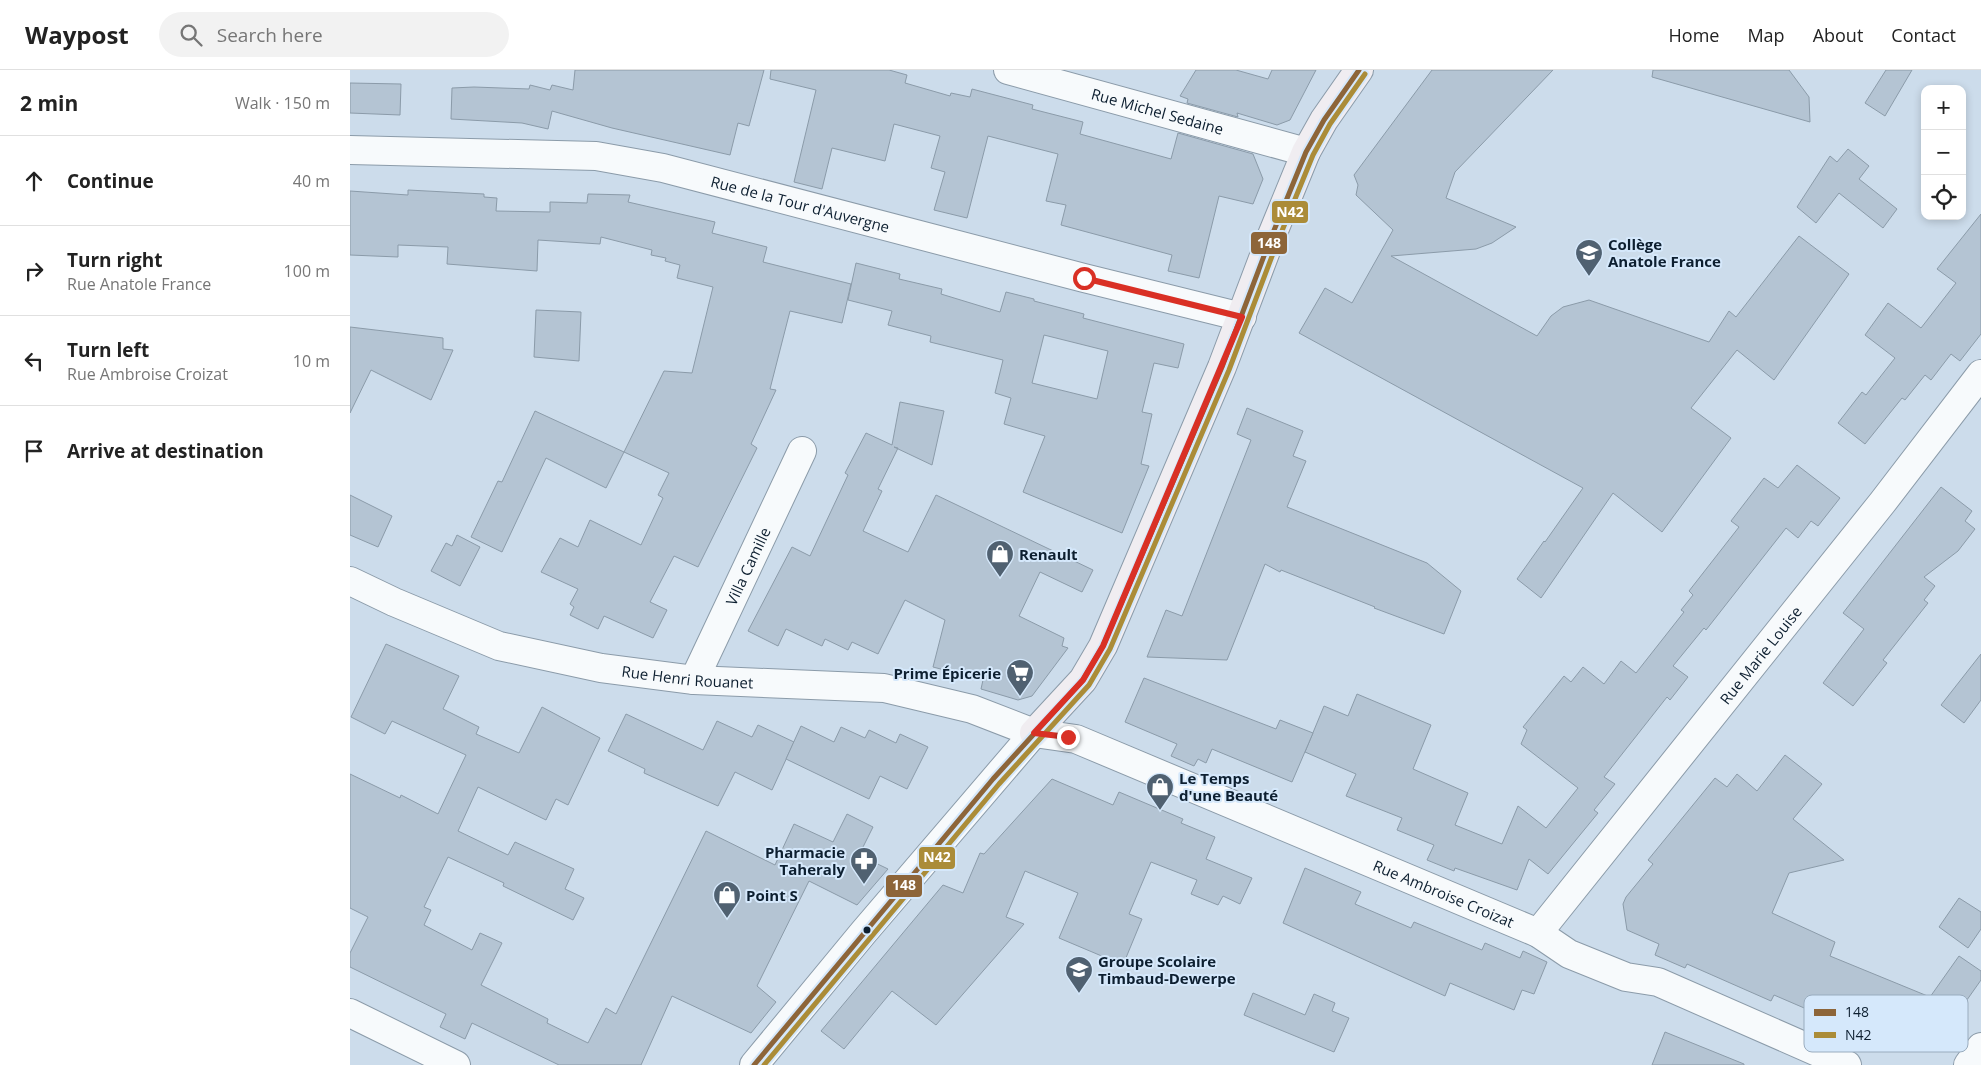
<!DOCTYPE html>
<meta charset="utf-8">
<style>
body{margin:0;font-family:"Open Sans",sans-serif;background:#f2f2f2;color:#222}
.controls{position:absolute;right:15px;top:15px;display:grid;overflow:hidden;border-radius:10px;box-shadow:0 2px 8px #0003}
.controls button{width:45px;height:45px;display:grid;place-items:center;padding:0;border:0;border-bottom:1px solid #e0e0e0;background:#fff;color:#222;font:25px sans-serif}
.stop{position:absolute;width:15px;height:15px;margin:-11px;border:4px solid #d93025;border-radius:50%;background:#fff}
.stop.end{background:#d93025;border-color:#fff;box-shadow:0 1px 5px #0008}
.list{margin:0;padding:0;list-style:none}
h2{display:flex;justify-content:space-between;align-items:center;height:65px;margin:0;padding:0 20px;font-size:21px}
h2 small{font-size:16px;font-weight:400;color:#767676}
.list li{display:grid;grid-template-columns:32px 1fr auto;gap:15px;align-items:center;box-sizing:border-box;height:90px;padding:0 20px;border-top:1px solid #e0e0e0}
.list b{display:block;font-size:19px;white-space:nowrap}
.list p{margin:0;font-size:16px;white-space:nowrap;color:#767676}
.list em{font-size:16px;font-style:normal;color:#767676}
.icon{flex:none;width:28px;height:28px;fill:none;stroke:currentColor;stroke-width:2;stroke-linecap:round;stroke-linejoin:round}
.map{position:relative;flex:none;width:1631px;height:995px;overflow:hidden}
header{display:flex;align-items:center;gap:30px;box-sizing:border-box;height:70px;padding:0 25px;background:#fff;border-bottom:1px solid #e0e0e0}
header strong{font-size:24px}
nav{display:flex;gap:28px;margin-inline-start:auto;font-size:18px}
.search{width:350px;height:45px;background:#f2f2f2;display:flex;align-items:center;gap:12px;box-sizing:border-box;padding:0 18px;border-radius:28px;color:#767676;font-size:19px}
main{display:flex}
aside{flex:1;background:#fff}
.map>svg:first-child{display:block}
</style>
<header>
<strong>Waypost</strong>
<div class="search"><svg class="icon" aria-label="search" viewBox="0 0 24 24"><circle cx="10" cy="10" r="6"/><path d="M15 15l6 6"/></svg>Search here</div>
<nav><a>Home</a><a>Map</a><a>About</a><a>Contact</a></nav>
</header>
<main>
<aside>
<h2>2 min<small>Walk · 150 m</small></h2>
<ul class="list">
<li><svg class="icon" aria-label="ahead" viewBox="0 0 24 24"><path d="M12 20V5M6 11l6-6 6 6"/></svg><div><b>Continue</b></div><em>40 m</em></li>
<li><svg class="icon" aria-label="right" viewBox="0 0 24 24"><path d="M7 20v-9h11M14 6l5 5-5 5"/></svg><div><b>Turn right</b><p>Rue Anatole France</p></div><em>100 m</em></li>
<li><svg class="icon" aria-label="left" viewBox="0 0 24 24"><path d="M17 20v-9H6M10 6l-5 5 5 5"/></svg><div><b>Turn left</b><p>Rue Ambroise Croizat</p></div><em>10 m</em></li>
<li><svg class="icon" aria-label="arrive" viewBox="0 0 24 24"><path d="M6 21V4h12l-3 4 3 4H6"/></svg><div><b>Arrive at destination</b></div></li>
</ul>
</aside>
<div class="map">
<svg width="1631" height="995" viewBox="0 0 1631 995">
<rect width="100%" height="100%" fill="#ccdceb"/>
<g fill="#b4c4d3" stroke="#8b9ba9" fill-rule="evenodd">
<polygon points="225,0 414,0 399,56 388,53 380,85 262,58 202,41 198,59 172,53 101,49 102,18 124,17 179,19 180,15 200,20 202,15 223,20"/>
<polygon points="421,0 539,0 557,5 555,13 600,26 601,23 620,27 622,19 683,35 682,39 733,52 730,64 821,89 828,63 903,84 913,109 903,134 869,126 849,208 818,201 822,185 711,155 716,135 696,131 708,84 638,66 617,148 584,140 595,102 581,98 590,66 544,54 535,91 482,78 472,119 444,112 466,20 420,9"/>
<polygon points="846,0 886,0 918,9 922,0 966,0 940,50 927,55 887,43 888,47 837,33 838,29 830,26"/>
<polygon points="1082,0 1203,0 1105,102 1096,128 1166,157 1142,173 1126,179 1041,186 1187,266 1201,246 1213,237 1239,230 1359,272 1379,241 1386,247 1449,166 1499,204 1424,310 1387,280 1341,338 1381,368 1312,462 1263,423 1191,528 1167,509 1194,471 1195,472 1233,418 949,263 975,218 1002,233 1043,160 1006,125 1008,115 1004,105"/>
<polygon points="1303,0 1439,0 1459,27 1460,52 1302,7"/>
<polygon points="1536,0 1562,0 1535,46 1515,33"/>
<polygon points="0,13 51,14 50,45 0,43"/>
<polygon points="1498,79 1519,96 1509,109 1547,139 1533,158 1489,123 1466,153 1447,137 1480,86 1487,92"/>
<polygon points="58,120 134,124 134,127 147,128 146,141 200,142 200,132 237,133 238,124 280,125 278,132 365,152 362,163 417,177 413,192 501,214 492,253 440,241 420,319 426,320 401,374 407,378 348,497 324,486 300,532 317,540 303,568 254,546 248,559 220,545 224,537 220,534 228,519 191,502 210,468 228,477 240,450 291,475 313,428 308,425 319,403 274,382 314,301 342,303 363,217 327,208 330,195 315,191 316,188 301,185 302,180 251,167 250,174 188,170 187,201 97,194 98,177 48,175 48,187 0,185 0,121 58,125"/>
<polygon points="1631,144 1631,264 1610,291 1601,284 1581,310 1575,305 1555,330 1552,328 1515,374 1488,353 1512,322 1516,325 1545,288 1515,265 1538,233 1571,258 1606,213 1587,199"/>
<path d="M 506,193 L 550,204 L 549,209 L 592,219 L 591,224 L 650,242 L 656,222 L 684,229 L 684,231 L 734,244 L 733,248 L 834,274 L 828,298 L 804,293 L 792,342 L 802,344 L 791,394 L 799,396 L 772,463 L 673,422 L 695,366 L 654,354 L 661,328 L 645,323 L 653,290 L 580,272 L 581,266 L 538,255 L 542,241 L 498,230 ZM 694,265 L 758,281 L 747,329 L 682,313 Z"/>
<polygon points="186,240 231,242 229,291 184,287"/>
<polygon points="0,257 93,268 93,279 103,280 81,330 21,300 0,343"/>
<polygon points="550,332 594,341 582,395 544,377 548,378 528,419 532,421 513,461 558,482 586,425 743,500 732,522 690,502 669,546 714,568 712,576 718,578 682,626 668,630 631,619 633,610 583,597 595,550 555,530 528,584 502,572 498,580 475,569 472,576 436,559 428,576 398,561 442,477 460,486 498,405 495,403 516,363 542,375"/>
<polygon points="897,338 953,361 943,386 956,391 937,437 1077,493 1111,521 1094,564 1024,538 1025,537 931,500 930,502 915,494 877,590 797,587 816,540 832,546 901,370 887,364"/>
<polygon points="185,341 274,382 256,418 196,388 152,482 121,467 148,411 152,412"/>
<polygon points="1447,395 1490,428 1468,456 1461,451 1448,468 1436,458 1356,560 1354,558 1323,596 1338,607 1320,630 1317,627 1254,707 1265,714 1244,740 1248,743 1198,804 1179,789 1167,820 1105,798 1104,801 1077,790 1084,775 1047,760 1052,748 996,726 1006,704 955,682 974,636 998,646 1007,624 1081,655 1063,699 1118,723 1105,755 1152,774 1168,736 1196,758 1228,718 1171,674 1177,660 1173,657 1214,606 1221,612 1233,597 1254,614 1271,591 1286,603 1334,542 1331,540 1343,525 1339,521 1389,457 1381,451 1414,408 1428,418"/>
<polygon points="1591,417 1622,441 1615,451 1625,459 1608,481 1574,507 1585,516 1574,530 1578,533 1533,590 1537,593 1503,636 1473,613 1514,559 1493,543"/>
<polygon points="0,425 42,446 28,477 0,465"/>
<polygon points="107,465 130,477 110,516 81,501 96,473 102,476"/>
<polygon points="36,574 109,606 93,639 129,657 126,664 169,683 192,637 250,668 218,735 206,729 196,750 128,717 108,761 158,785 165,772 224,799 215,819 234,828 223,850 153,816 154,813 98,787 74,837 81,840 74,855 122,880 130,863 152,873 131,915 198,949 197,953 238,973 256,938 266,944 356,761 425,795 444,754 483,772 497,744 523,757 509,785 538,799 507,835 459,811 407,916 426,932 401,963 322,926 291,995 209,995 122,953 115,969 90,957 96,944 0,897 0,883 18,847 0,838 0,704 50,728 51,725 88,744 116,685 42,651 35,664 1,647"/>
<polygon points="1631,584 1631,630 1614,653 1591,635"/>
<polygon points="794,608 926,659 930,650 963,663 942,712 862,679 856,693 848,689 844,696 821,686 827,674 775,652"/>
<polygon points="276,644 353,680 367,651 402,667 408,655 444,672 422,720 385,702 368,736 294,703 295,699 258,681"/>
<polygon points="451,656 484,672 491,657 515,668 519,660 546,673 550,664 578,677 557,719 530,706 519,729 436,689"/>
<polygon points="1435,685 1472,714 1443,749 1494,790 1439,803 1422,843 1485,872 1480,886 1580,927 1609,886 1631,901 1631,910 1581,981 1539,950 1534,961 1486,941 1482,950 1424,925 1421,931 1337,894 1335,898 1305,885 1309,874 1277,860 1273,834 1276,827 1303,794 1298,790 1365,708 1377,717 1387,704 1407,721"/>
<polygon points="702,709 763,735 769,722 833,749 831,753 865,767 856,789 902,808 890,834 873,826 868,835 841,824 847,810 801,792 779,844 792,849 773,895 709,868 728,823 675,801 656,847 674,854 586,955 542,921 494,979 471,961 593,815 613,823 630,783 634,784"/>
<polygon points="955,798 1011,822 1005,834 1061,858 1064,852 1132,880 1135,873 1170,888 1173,881 1197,892 1184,924 1172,920 1164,940 1100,913 1095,926 933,853"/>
<polygon points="1609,828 1631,842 1631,859 1618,878 1589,857"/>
<polygon points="903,923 955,945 964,924 985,933 982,941 999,948 984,982 894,945"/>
<polygon points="1315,962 1394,994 1394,995 1302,995"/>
</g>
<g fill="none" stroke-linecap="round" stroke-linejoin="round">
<defs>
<g id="street">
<path id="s1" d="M 658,0 L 956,82"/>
<path id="s2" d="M 0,80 L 246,86 L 313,98 L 734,208 L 892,247"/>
<path id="s3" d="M 0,511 L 44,532 L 149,576 L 251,598 L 344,610 L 534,618 L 622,639 L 684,663 L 726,669 L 1188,863 L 1219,884 L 1276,907 L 1308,912 L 1497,995"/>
<path id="s4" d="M 344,610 L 452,381"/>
<path id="s5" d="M 1188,863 L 1532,433 L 1631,304"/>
<polyline points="0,943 106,995"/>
<polyline points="404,995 513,863 684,663"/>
<polyline points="1618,995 1631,977"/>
</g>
<polyline id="secondary" points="684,663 733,610 753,576 872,297 920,170 956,82 974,50 1009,0"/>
</defs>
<use href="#street" stroke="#8b9ba9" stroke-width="30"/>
<use href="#secondary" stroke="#8b9ba9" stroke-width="30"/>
<use href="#street" stroke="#f7fafc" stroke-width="28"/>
<use href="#secondary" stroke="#f0edf1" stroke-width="28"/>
<defs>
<polyline id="bus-1" points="404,995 643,709 733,610 753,576 872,297 920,170 956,82 974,50 1009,0"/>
<polyline id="bus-2" points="414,995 649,714 739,615 760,579 879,300 927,173 963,85 980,54 1015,4"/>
</defs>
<use href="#bus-1" stroke="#d5e8fb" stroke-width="9"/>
<use href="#bus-2" stroke="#d5e8fb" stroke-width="9"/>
<use href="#bus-1" stroke="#8d6539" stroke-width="5"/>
<use href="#bus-2" stroke="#ab8c38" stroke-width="5"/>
</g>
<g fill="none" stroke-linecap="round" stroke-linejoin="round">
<polyline stroke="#d93025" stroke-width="6" points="718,667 684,663 733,610 753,576 892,247 734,208"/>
</g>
<defs>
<symbol id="school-pin" viewBox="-11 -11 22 30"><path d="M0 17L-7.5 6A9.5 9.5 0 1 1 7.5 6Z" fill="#506171" stroke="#d5e8fb"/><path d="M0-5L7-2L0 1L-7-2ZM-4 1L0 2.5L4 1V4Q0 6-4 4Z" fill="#fff"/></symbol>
<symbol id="shop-pin" viewBox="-11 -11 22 30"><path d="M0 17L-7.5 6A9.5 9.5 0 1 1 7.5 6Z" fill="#506171" stroke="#d5e8fb"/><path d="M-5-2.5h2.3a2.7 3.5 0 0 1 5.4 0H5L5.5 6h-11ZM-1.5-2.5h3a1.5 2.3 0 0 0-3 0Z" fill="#fff"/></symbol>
<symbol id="supermarket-pin" viewBox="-11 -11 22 30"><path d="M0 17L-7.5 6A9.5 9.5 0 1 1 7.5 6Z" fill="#506171" stroke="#d5e8fb"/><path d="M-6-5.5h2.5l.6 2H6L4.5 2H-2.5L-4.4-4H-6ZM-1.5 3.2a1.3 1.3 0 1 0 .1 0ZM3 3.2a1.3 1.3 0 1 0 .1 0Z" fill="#fff"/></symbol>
<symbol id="pharmacy-pin" viewBox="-11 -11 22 30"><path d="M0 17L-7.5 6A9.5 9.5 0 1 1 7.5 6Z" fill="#506171" stroke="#d5e8fb"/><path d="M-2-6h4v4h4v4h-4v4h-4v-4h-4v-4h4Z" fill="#fff"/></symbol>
</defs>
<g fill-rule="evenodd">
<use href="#school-pin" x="1223" y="167" width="32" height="43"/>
<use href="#shop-pin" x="634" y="468" width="32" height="43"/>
<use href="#supermarket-pin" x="654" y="587" width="32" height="43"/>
<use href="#shop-pin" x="794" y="701" width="32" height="43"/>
<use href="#pharmacy-pin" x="498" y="775" width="32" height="43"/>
<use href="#shop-pin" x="361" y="809" width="32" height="43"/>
<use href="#school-pin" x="713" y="884" width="32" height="43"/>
</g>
<circle fill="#0d1f30" stroke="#d5e8fb" stroke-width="2" cx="517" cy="860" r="4.5"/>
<g text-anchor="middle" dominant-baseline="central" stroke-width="4" stroke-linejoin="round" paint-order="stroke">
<g font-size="15" fill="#0d1f30" stroke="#d5e8fb">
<text stroke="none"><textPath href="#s1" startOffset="155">Rue Michel Sedaine</textPath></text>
<text stroke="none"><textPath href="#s2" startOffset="456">Rue de la Tour d'Auvergne</textPath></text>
<text stroke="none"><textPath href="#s4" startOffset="126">Villa Camille</textPath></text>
<text stroke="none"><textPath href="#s5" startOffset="356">Rue Marie Louise</textPath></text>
<text stroke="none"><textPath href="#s3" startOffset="354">Rue Henri Rouanet</textPath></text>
<text stroke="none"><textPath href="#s3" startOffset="1149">Rue Ambroise Croizat</textPath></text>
</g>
<g font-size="15" font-weight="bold" fill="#0d1f30" stroke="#d5e8fb" text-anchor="start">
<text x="1258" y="174">Collège<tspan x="1258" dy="17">Anatole France</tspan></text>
<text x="669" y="484">Renault</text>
<text x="651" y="603" text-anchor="end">Prime Épicerie</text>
<text x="829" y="708">Le Temps<tspan x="829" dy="17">d'une Beauté</tspan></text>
<text x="495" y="782" text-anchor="end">Pharmacie<tspan x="495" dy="17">Taheraly</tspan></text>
<text x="396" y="825">Point S</text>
<text x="748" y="891">Groupe Scolaire<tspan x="748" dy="17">Timbaud-Dewerpe</tspan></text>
</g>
</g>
<rect x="1454" y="925" width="164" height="57" rx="8" fill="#d5e8fb" stroke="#99acbe" stroke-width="1"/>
<rect x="1464" y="939" width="22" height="7" fill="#8d6539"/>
<rect x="1464" y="962" width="22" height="6" fill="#ab8c38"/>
<g font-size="14" fill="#0d1f30">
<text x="1495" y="947">148</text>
<text x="1495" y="970">N42</text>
</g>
<g stroke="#d5e8fb" stroke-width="2">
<rect x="921" y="130" width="38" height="24" rx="5" fill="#ab8c38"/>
<rect x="900" y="161" width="38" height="24" rx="5" fill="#8d6539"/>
<rect x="568" y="776" width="38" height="24" rx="5" fill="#ab8c38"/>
<rect x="535" y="804" width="38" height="24" rx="5" fill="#8d6539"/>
</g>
<g font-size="14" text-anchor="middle" font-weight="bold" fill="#fff">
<text x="940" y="147">N42</text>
<text x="919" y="178">148</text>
<text x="587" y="792">N42</text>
<text x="554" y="820">148</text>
</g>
</svg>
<div class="controls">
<button>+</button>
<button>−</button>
<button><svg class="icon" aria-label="locate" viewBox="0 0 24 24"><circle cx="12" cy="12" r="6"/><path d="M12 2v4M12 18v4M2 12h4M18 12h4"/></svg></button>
</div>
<div class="stop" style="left:734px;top:208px"></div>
<div class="stop end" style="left:718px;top:667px"></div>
</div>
</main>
